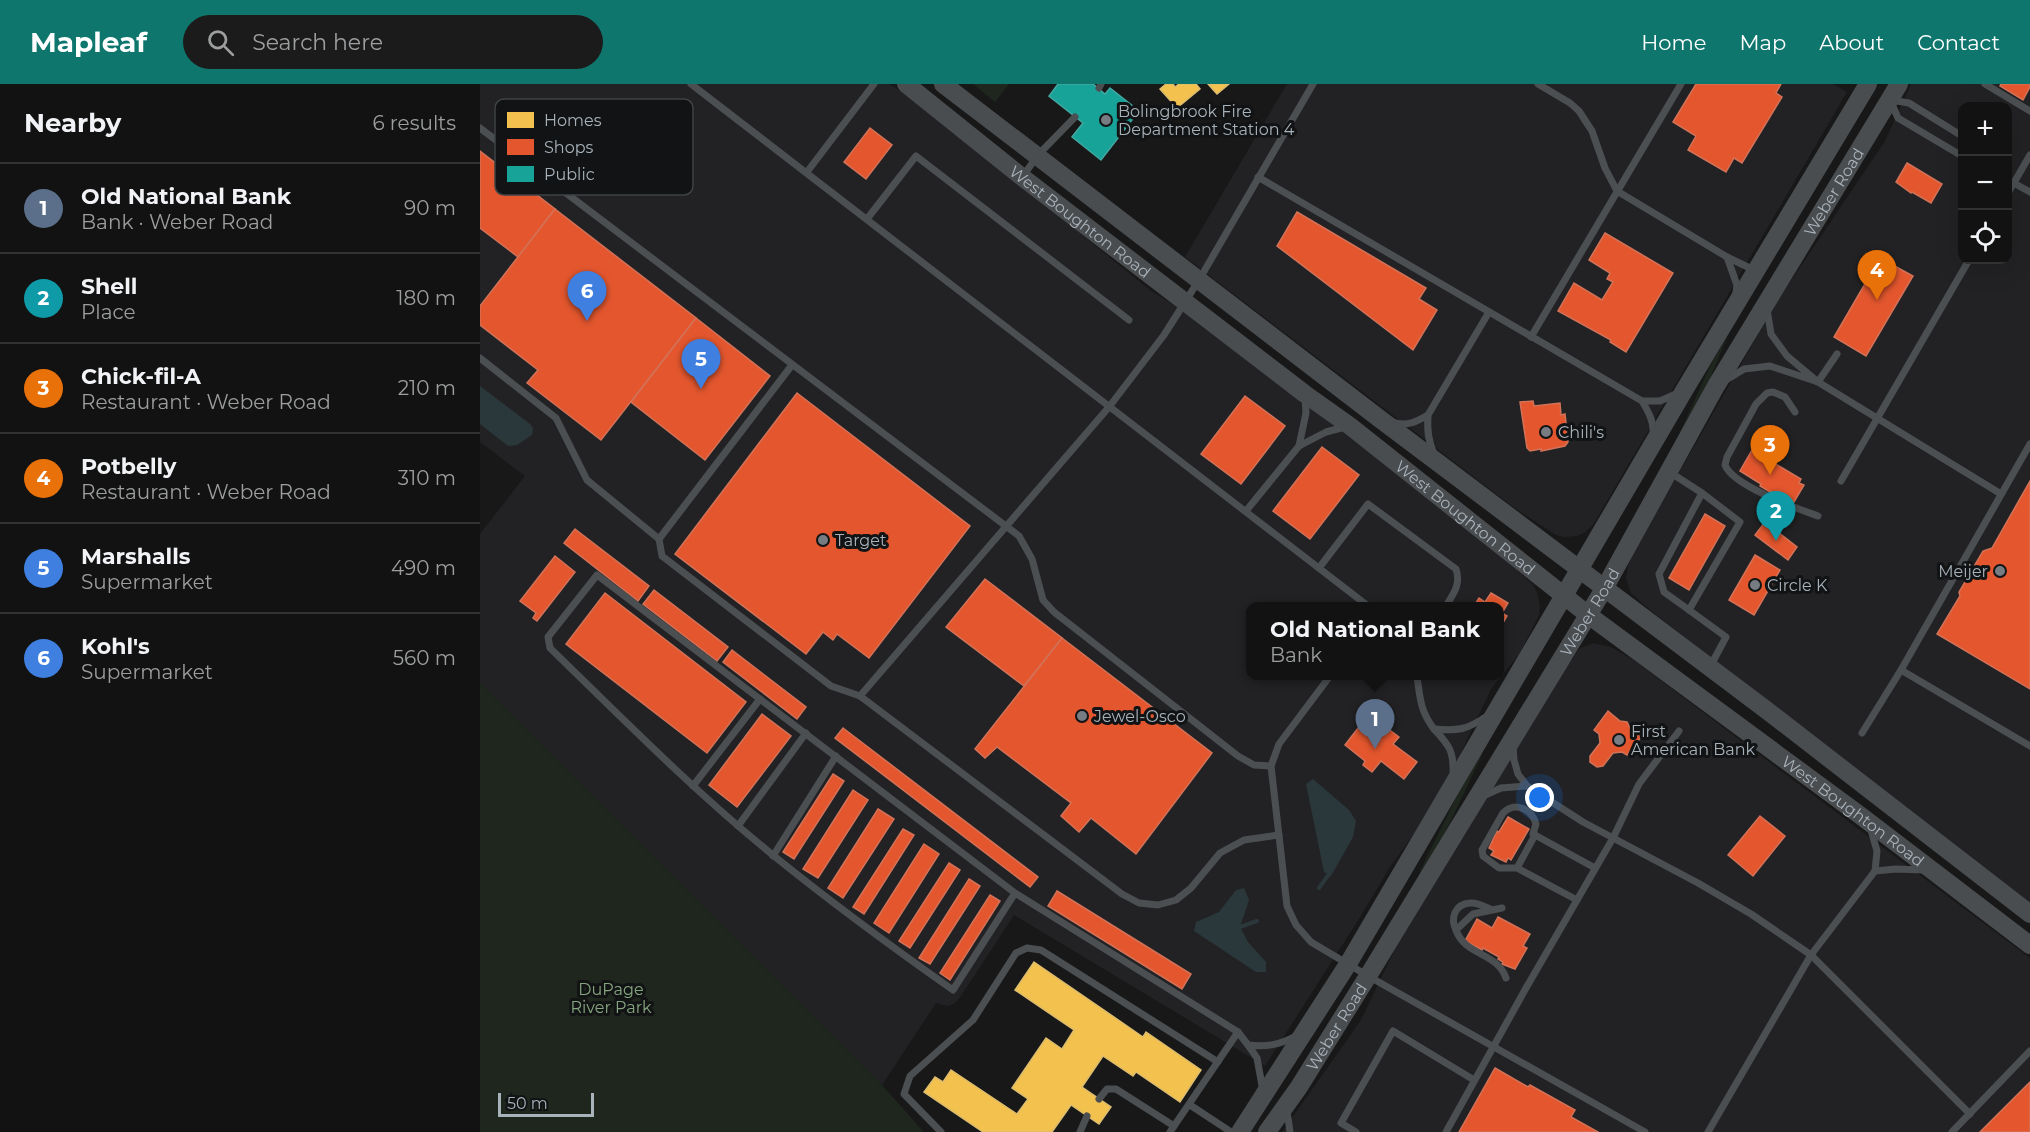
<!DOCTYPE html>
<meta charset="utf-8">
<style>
body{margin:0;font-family:Montserrat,sans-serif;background:#1b1b1b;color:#f1f3f6}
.controls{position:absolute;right:18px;top:18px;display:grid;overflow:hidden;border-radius:12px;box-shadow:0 6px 24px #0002}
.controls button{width:54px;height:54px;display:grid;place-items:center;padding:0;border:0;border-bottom:2px solid #313232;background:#121212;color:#f1f3f6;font:30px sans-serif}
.scale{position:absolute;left:18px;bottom:15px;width:96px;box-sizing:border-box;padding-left:6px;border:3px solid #a8b2ba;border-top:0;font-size:16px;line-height:21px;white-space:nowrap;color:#a8b2ba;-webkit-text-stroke:4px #121314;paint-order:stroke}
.you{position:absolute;left:1060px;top:714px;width:21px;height:21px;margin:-15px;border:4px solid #fff;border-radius:50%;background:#1a73e8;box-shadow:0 0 0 9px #1a73e833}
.badge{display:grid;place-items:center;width:39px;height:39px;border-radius:50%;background:#0f766e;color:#fff;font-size:20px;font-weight:700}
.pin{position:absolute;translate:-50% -50px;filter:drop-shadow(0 2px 3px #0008)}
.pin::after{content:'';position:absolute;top:32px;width:21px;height:18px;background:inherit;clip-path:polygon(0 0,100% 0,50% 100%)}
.popup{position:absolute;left:766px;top:518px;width:258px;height:78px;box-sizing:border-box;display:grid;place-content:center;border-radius:12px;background:#121212;filter:drop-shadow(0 2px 4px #0005);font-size:20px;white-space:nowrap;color:#9c9e9f}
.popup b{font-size:22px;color:#f1f3f6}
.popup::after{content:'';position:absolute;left:50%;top:100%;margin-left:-12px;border:12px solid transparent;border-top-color:#121212}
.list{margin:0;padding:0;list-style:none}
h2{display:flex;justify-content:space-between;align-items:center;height:78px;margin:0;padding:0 24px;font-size:26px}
h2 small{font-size:20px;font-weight:400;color:#9c9e9f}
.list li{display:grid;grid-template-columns:39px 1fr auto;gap:18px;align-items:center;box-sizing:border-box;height:90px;padding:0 24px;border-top:2px solid #313232}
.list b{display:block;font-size:22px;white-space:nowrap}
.list p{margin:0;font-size:20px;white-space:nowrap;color:#9c9e9f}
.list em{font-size:20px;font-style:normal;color:#9c9e9f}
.icon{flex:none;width:33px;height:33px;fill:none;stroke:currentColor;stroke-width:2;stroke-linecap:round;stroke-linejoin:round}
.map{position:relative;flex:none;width:1550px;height:1048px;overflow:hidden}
header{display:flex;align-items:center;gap:36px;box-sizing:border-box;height:84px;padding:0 30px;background:#0f766e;color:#fff}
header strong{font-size:28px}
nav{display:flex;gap:33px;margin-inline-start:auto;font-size:21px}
.search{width:420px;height:54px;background:#1b1b1b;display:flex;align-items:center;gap:15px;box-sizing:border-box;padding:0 21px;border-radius:33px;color:#9c9e9f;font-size:22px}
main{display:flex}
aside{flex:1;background:#121212}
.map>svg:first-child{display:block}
</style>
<header>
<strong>Mapleaf</strong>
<div class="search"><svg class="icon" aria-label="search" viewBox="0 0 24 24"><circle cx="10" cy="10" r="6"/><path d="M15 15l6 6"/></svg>Search here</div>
<nav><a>Home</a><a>Map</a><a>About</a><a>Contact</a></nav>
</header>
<main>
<aside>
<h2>Nearby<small>6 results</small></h2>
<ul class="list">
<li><span class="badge" style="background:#5c6f8a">1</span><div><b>Old National Bank</b><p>Bank · Weber Road</p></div><em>90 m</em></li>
<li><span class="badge" style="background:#0f9aa8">2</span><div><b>Shell</b><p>Place</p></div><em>180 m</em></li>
<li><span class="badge" style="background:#e8710a">3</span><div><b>Chick-fil-A</b><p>Restaurant · Weber Road</p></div><em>210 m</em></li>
<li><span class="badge" style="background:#e8710a">4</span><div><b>Potbelly</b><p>Restaurant · Weber Road</p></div><em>310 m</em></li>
<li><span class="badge" style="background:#3f7fe0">5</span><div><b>Marshalls</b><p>Supermarket</p></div><em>490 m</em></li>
<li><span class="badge" style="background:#3f7fe0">6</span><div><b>Kohl's</b><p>Supermarket</p></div><em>560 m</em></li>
</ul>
</aside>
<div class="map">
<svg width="1550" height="1048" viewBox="0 0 1550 1048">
<rect width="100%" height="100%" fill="#181818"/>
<g fill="#222224" fill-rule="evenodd">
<path d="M 0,0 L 409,0 L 429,12 L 551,106 L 606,154 L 670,206 L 734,246 L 1020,470 L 1053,501 L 1058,511 L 1060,523 L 1059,531 L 1040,569 L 1011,605 L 968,696 L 949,729 L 910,783 L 877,838 L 785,982 L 534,831 L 481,912 L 475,919 L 468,922 L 456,919 L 402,1001 L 0,599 L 0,450 L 45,392 L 0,358 ZM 770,522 L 1020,522 L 1020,592 L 770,592 Z"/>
<polygon points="807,0 1353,0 1367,8 1113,441 1105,448 1097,452 1084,453 1076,451 1036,425 705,173"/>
<path d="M 1431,0 L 1550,0 L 1550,821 L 1170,526 L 1151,509 L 1146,494 L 1150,474 L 1298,216 L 1405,57 ZM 1482,22 L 1528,22 L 1528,176 L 1482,176 Z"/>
<polygon points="1113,559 1131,563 1155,577 1550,874 1550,1048 802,1048 881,936 914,867 1079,593 1100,564"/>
</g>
<g fill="#1e261e">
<polygon points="493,0 529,0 515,18"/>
<polygon points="1248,251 1223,312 1190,371 1230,282"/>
<polygon points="0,599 402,1001 444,1048 0,1048"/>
<polygon points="1001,670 1002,671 967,745 942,788 940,787 976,714"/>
</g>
<g fill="#2a383b">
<polygon points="0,302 50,340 53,344 52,351 37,361 28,362 0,340"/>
<polygon points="833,695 869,726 876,737 873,753 851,792 844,788 826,700"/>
<polygon points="764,804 769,816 760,843 768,858 786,878 786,888 776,888 714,847 716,838 739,828 756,806"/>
</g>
<g fill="#f2c14e" stroke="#dcbc6e" stroke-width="1.5">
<polygon points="686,0 693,0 695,3 699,0 716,0 720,5 697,24 680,5"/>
<polygon points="728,0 749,0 737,10"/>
<polygon points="554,878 663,953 666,948 721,986 700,1018 656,988 653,992 623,972 602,1003 631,1023 619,1040 591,1021 572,1048 503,1048 444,1008 455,993 463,998 471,986 537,1030 548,1015 532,1004 566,954 582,965 594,946 535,906"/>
</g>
<g fill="#e4572e" stroke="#d27258" stroke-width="1.5">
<polygon points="1216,0 1301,0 1296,9 1302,13 1262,79 1254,74 1246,88 1208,66 1216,52 1193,38"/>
<polygon points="1521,0 1550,0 1550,3 1543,16 1520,2"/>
<polygon points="390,44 412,61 386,95 364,78"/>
<polygon points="0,67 75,125 38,173 0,144"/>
<polygon points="1427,79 1462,100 1451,119 1432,108 1431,109 1416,98"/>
<polygon points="75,125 216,234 121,356 47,299 58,286 0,241 0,222"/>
<polygon points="817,128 946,204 939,215 957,226 933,266 797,162"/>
<polygon points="1125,149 1193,189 1146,268 1130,258 1131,256 1078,227 1094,199 1122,216 1133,198 1127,195 1130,189 1109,176"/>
<polygon points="1400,174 1433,192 1386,272 1354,253"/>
<polygon points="216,234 290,292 225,376 151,318"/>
<polygon points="317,309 490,442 389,574 357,550 353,556 343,548 326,570 195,470"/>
<polygon points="765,312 805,342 761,400 721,370"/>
<polygon points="1053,317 1054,322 1080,319 1081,331 1085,330 1088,358 1085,362 1061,367 1061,365 1050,367 1047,364 1040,318"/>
<polygon points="842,363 879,391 830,455 793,427"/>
<polygon points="1272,366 1321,395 1319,399 1324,401 1314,418 1309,415 1307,418 1280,402 1281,400 1260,387"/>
<polygon points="1550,397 1550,605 1457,550 1480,512 1479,508 1503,467 1512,464"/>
<polygon points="1225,430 1245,442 1209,506 1189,494"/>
<polygon points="1285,438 1317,463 1308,476 1275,451"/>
<polygon points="95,445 169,502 158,517 84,459"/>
<polygon points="1275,471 1300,486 1274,531 1249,516"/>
<polygon points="75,472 95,488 57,537 53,534 56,529 40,517"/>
<polygon points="505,495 582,554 544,602 466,543"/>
<polygon points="174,506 248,563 237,577 163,520"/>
<polygon points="125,509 266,618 227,669 86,560"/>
<polygon points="1011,509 1028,519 1022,529 1027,532 1020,544 1020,522 994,522 999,514 1005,518"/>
<polygon points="582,554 732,669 656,770 611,734 599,748 581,732 591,719 517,663 505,674 495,665"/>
<polygon points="252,566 326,623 317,635 243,578"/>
<polygon points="1128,627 1140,637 1147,638 1150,644 1161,653 1147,671 1142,668 1133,669 1123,682 1117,683 1110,678 1110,672 1120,659 1119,650 1114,646"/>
<polygon points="282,630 311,652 257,723 229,701"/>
<polygon points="889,630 919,653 913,660 937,678 924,695 901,677 892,688 883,681 885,677 865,661"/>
<polygon points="363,644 558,793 550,803 355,654"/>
<polygon points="353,690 364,697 314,775 303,768"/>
<polygon points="373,706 388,716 338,794 323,785"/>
<polygon points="398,725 414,735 363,814 348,804"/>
<polygon points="1280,732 1305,752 1273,792 1248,771"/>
<polygon points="1028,733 1049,745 1031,776 1028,774 1026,778 1011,771 1014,767 1009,764 1017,747 1019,748"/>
<polygon points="423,745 434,751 384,830 373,823"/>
<polygon points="444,760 459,770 409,849 394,839"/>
<polygon points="469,779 480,786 430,864 419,857"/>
<polygon points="489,795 500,802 450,880 439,874"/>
<polygon points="577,807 711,890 702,905 568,822"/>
<polygon points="510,811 520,817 470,896 460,889"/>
<polygon points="1018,833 1050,850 1043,862 1047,864 1035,885 1022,880 1023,878 1018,875 1019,873 1003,864 1002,866 985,857 997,835 1012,844"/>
<polygon points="1015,984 1048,1003 1050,1001 1095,1026 1091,1033 1118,1048 979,1048"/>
<polygon points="1550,998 1550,1048 1500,1048"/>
</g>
<polygon fill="#17a398" stroke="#42a8a2" stroke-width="1.5" points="578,0 613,0 625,10 630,4 659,27 621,76 592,53 603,39 569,12"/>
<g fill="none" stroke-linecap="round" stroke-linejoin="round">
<g stroke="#2a383b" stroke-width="4">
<polyline points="839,804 849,790"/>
<polyline points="760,843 777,837"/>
</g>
<g stroke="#4c4f51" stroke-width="7">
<polyline points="211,0 888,522"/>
<polyline points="1058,0 1090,19 1099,27 1112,47 1125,84 1137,107 1247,173"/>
<polyline points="1505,0 1550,27"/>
<polyline points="619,4 621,0"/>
<polyline points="1411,16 1429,19 1482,52"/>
<polyline points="1411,18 1418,34 1482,72"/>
<polyline points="0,44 539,452 552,475 563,516 574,528 758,672 774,681 791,682"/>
<polyline points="327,88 394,0"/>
<polyline points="543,92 558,71 595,33"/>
<polyline points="778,93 1162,317"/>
<polyline points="1528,96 1550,108"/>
<polyline points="1528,109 1550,71"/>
<polyline points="387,135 436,72 649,236"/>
<polyline points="1256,209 1257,201 1247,173 1274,186"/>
<polyline points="1051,253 1201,0"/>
<polyline points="1357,270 1338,298 1521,410"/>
<polyline points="0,274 76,334 107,396 179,455 182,472 351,602 380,612 642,810 659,819 678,821 696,816 711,804 740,769 764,756 799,751"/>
<polyline points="1246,296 1264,285 1290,282 1338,298 1307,272 1291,250 1287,225"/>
<polyline points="825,313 826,329 819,362 846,348 865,343"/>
<path d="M 1315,328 L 1305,313 L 1293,308 L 1287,309 L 1276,320 L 1247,373 L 1245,381 C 1253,402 1316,424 1338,432"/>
<polyline points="948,331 1009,228"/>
<path d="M 915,339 C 928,342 936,338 948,331 C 947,346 948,357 954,370"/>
<path d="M 1173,350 C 1174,337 1168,327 1162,317 L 1180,317 L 1198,309"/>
<polyline points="1191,389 1222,409 1260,438 1209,526 1246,553 1231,581"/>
<polyline points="1361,397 1489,176"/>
<polyline points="766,427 819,362"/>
<polyline points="179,455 312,281"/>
<path d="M 839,484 L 888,420 L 976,485 C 981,500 974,509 966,522"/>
<polyline points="1209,526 1184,508 1179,490 1222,409"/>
<polyline points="1421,586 1550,662"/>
<polyline points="850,592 799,660 791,682 807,822 816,841 831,858 888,892 1165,1048"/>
<path d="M 937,592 C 940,613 940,627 954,645"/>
<polyline points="380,612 629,323 684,251 719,196 833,0"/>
<polyline points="1382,649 1421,586 1550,360"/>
<polyline points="1033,663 1034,676 1038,690 1047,702 1103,738 1218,799 1271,830 1331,871 1490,1030"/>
<path d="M 973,690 C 974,667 969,661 954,645 C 978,647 987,646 1007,632"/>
<polyline points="213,702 280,615"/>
<polyline points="1003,712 1021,704 1047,702"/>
<polyline points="258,742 326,649"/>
<polyline points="1391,746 1397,767 1395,787 1416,785 1444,786"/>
<polyline points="1055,751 1115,784"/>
<polyline points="293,772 356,672"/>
<path d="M 1037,784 L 1055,751 L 1053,750 L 1056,740 C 1052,725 1035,717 1023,729 L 1002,766 L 1003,772 L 1019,784 L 1037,784 L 1097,816"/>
<path d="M 535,809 L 473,906 C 412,863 352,819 294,772 C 215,708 143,635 70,564 L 68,553 L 117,491 L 535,809 L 758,948 L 768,961"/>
<path d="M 1022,824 L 993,830 L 976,846 C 985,872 1017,868 1026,894"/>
<path d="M 976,846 C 970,834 975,820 990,819 C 997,818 1004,822 1010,825"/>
<path d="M 783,1007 L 777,974 L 768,961 C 787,963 799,961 816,952"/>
<polyline points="619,1015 627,1005 636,1005 694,1042"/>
<polyline points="710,1021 751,1048"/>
<polyline points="807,1027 810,1048"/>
<polyline points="461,1048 424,1010 430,992 493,936 536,869 547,864 561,866 738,978"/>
<polyline points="600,1048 607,1032"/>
<polyline points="690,1048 758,948"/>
<polyline points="876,1048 861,1039 913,947 994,996"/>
<polyline points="966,1048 1046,904 1133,754 1159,700 1199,647"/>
<polyline points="1228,1048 1331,871 1395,787"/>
<polyline points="1472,1048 1550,967"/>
</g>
<g stroke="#4a4d50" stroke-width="18">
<path id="s1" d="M 426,0 L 542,93 L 825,310 L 870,342 L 1107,530 L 1381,732 L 1550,861"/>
<polyline points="463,0 900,335 1289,628 1550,830"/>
<polyline points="760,1048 868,880 1205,305 1388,0"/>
<path id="s2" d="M 787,1048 L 819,1003 L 888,892 L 1124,505 L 1236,302 L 1419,0"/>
</g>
</g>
<g fill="#767c81" stroke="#121314" stroke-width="2">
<circle cx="626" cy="36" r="6"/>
<circle cx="1066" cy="348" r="6"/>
<circle cx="343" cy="456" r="6"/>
<circle cx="1520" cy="487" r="6"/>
<circle cx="1275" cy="501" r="6"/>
<circle cx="602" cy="632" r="6"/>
<circle cx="1139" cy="656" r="6"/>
</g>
<g text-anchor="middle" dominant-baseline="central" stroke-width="6" stroke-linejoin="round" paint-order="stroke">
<g font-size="16" fill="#a8b2ba" stroke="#121314" text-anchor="start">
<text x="638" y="27">Bolingbrook Fire<tspan x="638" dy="18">Department Station 4</tspan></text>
<text x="1078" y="348">Chili's</text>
<text x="355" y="456">Target</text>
<text x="1508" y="487" text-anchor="end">Meijer</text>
<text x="1287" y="501">Circle K</text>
<text x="614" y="632">Jewel-Osco</text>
<text x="1151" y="647">First<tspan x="1151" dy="18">American Bank</tspan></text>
</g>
<g font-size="16" fill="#a8b2ba" stroke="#121314">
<text stroke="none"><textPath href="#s2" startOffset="1098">Weber Road</textPath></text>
<text stroke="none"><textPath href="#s1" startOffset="222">West Boughton Road</textPath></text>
<text stroke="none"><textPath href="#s1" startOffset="708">West Boughton Road</textPath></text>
<text stroke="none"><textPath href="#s2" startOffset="612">Weber Road</textPath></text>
<text stroke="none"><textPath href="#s1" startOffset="1194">West Boughton Road</textPath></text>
<text stroke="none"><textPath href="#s2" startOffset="126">Weber Road</textPath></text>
</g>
<g font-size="16" fill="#86a67f" stroke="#121314">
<text x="131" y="905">DuPage<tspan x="131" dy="18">River Park</tspan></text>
</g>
</g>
<rect x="15" y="15" width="198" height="96" rx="9" fill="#121314" stroke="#3f4346" stroke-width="1.5"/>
<rect x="27" y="28" width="27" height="16" fill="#f2c14e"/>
<rect x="27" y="55" width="27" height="16" fill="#e4572e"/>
<rect x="27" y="82" width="27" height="16" fill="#17a398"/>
<g font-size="16" fill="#a8b2ba">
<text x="64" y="42">Homes</text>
<text x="64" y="69">Shops</text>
<text x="64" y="96">Public</text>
</g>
</svg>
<div class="controls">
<button>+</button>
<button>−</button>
<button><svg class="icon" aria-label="locate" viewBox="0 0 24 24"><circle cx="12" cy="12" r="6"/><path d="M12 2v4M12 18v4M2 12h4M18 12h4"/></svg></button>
</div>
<div class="scale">50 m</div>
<div class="you"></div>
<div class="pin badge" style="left:895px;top:665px;background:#5c6f8a">1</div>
<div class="popup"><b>Old National Bank</b>Bank</div>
<div class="pin badge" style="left:1296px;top:457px;background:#0f9aa8">2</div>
<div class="pin badge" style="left:1290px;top:391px;background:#e8710a">3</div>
<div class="pin badge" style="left:1397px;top:216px;background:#e8710a">4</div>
<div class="pin badge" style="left:221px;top:305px;background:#3f7fe0">5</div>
<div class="pin badge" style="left:107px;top:237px;background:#3f7fe0">6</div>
</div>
</main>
